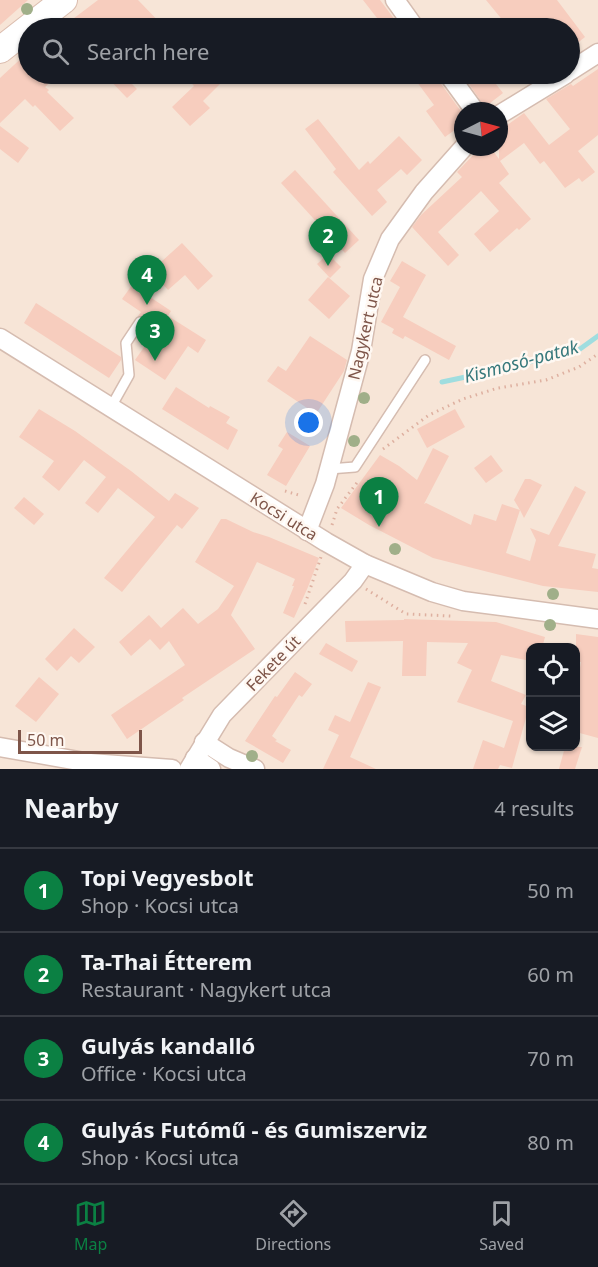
<!DOCTYPE html>
<meta charset="utf-8">
<style>
body{margin:0;font-family:"Noto Sans",sans-serif;background:#242831;color:#f1f3f6}
.controls{position:absolute;right:18px;bottom:18px;display:grid;overflow:hidden;border-radius:12px;box-shadow:0 2px 4px #0004}
.controls button{width:54px;height:54px;display:grid;place-items:center;padding:0;border:0;border-bottom:2px solid #363941;background:#171b24;color:#f1f3f6;font:30px sans-serif}
.compass{position:absolute;left:454px;top:102px;width:54px;height:54px;border-radius:50%;background:#171b24;box-shadow:0 2px 4px #0004;rotate:84deg}
.scale{position:absolute;left:18px;bottom:15px;width:124px;box-sizing:border-box;padding-left:6px;border:3px solid #7e5549;border-top:0;font-size:16px;line-height:21px;white-space:nowrap;color:#7e5549;-webkit-text-stroke:4px #fff8f2;paint-order:stroke}
.you{position:absolute;left:309px;top:423px;width:21px;height:21px;margin:-15px;border:4px solid #fff;border-radius:50%;background:#1a73e8;box-shadow:0 0 0 9px #1a73e833}
.badge{display:grid;place-items:center;width:39px;height:39px;border-radius:50%;background:#0b8043;color:#fff;font-size:20px;font-weight:700}
.pin{position:absolute;translate:-50% -50px;filter:drop-shadow(0 2px 3px #0008)}
.pin::after{content:'';position:absolute;top:32px;width:21px;height:18px;background:inherit;clip-path:polygon(0 0,100% 0,50% 100%)}
.list{margin:0;padding:0;list-style:none}
h2{display:flex;justify-content:space-between;align-items:center;height:78px;margin:0;padding:0 24px;font-size:26px}
h2 small{font-size:20px;font-weight:400;color:#9ea1a6}
.list li{display:grid;grid-template-columns:39px 1fr auto;gap:18px;align-items:center;box-sizing:border-box;height:84px;padding:0 24px;border-top:2px solid #363941}
.list b{display:block;font-size:22px;white-space:nowrap}
.list p{margin:0;font-size:20px;white-space:nowrap;color:#9ea1a6}
.list em{font-size:20px;font-style:normal;color:#9ea1a6}
.icon{flex:none;width:33px;height:33px;fill:none;stroke:currentColor;stroke-width:2;stroke-linecap:round;stroke-linejoin:round}
.map{position:relative;flex:none;width:598px;height:769px;overflow:hidden}
.search{position:absolute;background:#171b24;box-shadow:0 2px 4px #0004;left:18px;right:18px;top:18px;height:66px;display:flex;align-items:center;gap:15px;box-sizing:border-box;padding:0 21px;border-radius:33px;color:#9ea1a6;font-size:22px}
.sheet{height:414px;background:#171b24}
nav{display:flex;justify-content:space-around;align-items:center;box-sizing:border-box;height:84px;border-top:2px solid #363941;background:#171b24;font-size:16px;color:#9ea1a6}
nav a{display:grid;justify-items:center;gap:3px}
nav .on{color:#0b8043}
.map>svg:first-child{display:block}
</style>
<div class="map">
<svg width="598" height="769" viewBox="0 0 598 769">
<rect width="100%" height="100%" fill="#fff4ea"/>
<path fill="#f7e5d7" fill-rule="evenodd" d="M 0,0 L 598,0 L 598,769 L 0,769 ZM 28,28 L 570,28 L 570,74 L 28,74 ZM 463,111 L 499,111 L 499,147 L 463,147 ZM 530,648 L 576,648 L 576,746 L 530,746 Z"/>
<g fill="none" stroke-linecap="round" stroke-linejoin="round">
<polyline stroke="#9fdddf" stroke-width="5" points="442,382 494,371 580,349 598,336"/>
</g>
<g fill="#f7cdbe">
<polygon points="0,0 28,0 0,25"/>
<polygon points="98,0 138,0 165,28 61,28"/>
<polygon points="363,0 380,0 401,28 364,28 377,18"/>
<polygon points="486,0 557,0 585,37 570,49 570,28 509,28"/>
<polygon points="28,52 28,74 59,74 45,87 49,90 47,92 74,118 60,131 35,105 33,107 25,99 0,123 0,78"/>
<polygon points="598,69 598,135 578,151 595,172 582,182 579,178 565,188 544,161 540,164 524,143 500,161 509,174 499,183 531,219 519,230 517,228 490,252 474,234 499,211 481,191 438,232 459,255 448,266 412,227 421,215 462,177 457,172 475,153 474,152 475,147 490,147 499,159 499,131 524,113 549,145 570,129 546,99 571,84 573,86"/>
<polygon points="104,74 122,74 137,89 127,98"/>
<polygon points="183,74 209,74 220,84 203,101 210,108 190,126 172,107 194,86"/>
<polygon points="411,74 437,74 439,81 463,114 463,124 445,137 426,111 434,105"/>
<polygon points="462,74 488,74 503,93 485,107"/>
<polygon points="318,119 359,170 368,161 370,164 399,136 422,160 407,175 401,169 377,190 387,202 372,216 333,172 336,169 305,129"/>
<polygon points="0,126 29,148 18,163 0,149"/>
<polygon points="295,170 359,240 345,253 281,183"/>
<polygon points="182,243 213,276 198,290 185,275 168,290 151,271"/>
<polygon points="328,254 341,267 330,278 317,264"/>
<polygon points="402,261 426,275 403,317 456,346 449,360 405,336 403,339 392,333 394,329 381,322 400,287 390,281"/>
<polygon points="328,277 350,296 329,319 308,300"/>
<polygon points="132,285 171,311 168,316 206,340 198,353 188,346 165,380 135,360 156,330 147,323 144,317 138,316 141,312 122,299"/>
<polygon points="36,303 121,357 121,360 109,378 24,323"/>
<polygon points="310,336 347,360 344,371 316,414 267,381 278,366 286,371"/>
<polygon points="176,387 209,408 210,406 230,417 226,423 238,430 228,450 162,409"/>
<polygon points="39,409 75,431 131,471 169,501 175,493 199,508 182,529 177,525 122,592 104,578 155,517 118,488 98,513 85,503 106,477 84,460 59,491 42,477 54,461 19,437"/>
<polygon points="455,409 465,427 427,448 417,429"/>
<polygon points="287,432 310,446 286,486 267,475 283,449 278,446"/>
<polygon points="433,448 449,456 424,504 426,503 471,525 474,514 496,521 502,504 520,510 514,500 525,479 530,479 542,485 524,518 520,510 506,553 530,561 536,540 530,528 549,535 575,486 586,492 558,546 596,554 592,568 598,569 598,592 543,586 433,558 369,525 341,508 380,455 399,466 417,480"/>
<polygon points="491,455 503,471 486,483 474,468"/>
<polygon points="24,497 44,514 34,525 14,508"/>
<polygon points="221,519 226,519 253,532 269,537 319,558 308,587 294,618 283,613 294,586 292,586 295,579 257,562 231,615 255,649 182,698 184,700 127,739 111,715 185,665 169,641 160,650 150,639 131,656 119,642 149,615 161,628 183,608 198,624 218,609 234,586 195,562"/>
<polygon points="404,619 496,622 545,637 542,648 531,648 531,661 501,655 491,681 526,695 521,704 529,707 512,768 500,765 498,769 473,769 483,740 504,748 513,721 457,702 472,670 457,663 468,643 427,642 426,676 402,676 403,641 346,642 345,621 404,620"/>
<polygon points="74,628 95,647 79,663 71,656 57,671 45,659"/>
<polygon points="576,634 598,637 598,738 576,732 576,691 581,662 576,662"/>
<polygon points="326,643 358,661 352,672 319,654"/>
<polygon points="295,672 312,684 302,697 299,695 272,736 277,740 275,741 291,750 283,763 245,741 275,696 277,697"/>
<polygon points="39,677 59,694 36,722 15,706"/>
<polygon points="368,682 381,687 350,757 376,769 323,769 339,735 328,730 335,715 350,722"/>
<polygon points="565,747 582,747 575,769 559,769"/>
</g>
<g fill="none" stroke-linecap="round" stroke-linejoin="round">
<defs>
<g id="service">
<polyline points="111,407 129,375 126,343 140,322"/>
<polyline points="329,469 355,467 425,360"/>
</g>
<g id="minor">
<polyline points="395,0 415,28"/>
<polyline points="570,71 598,53"/>
<polyline points="448,74 475,111"/>
<polyline points="499,115 566,74"/>
<polyline points="0,338 326,542 365,564 432,592 463,601 598,619"/>
<polyline points="307,531 325,484 361,351 373,279 390,239 424,192 464,147"/>
<polyline points="204,742 229,758 255,769"/>
<polyline points="0,747 90,763 172,769"/>
<polyline points="195,758 211,769"/>
<polyline points="189,769 222,715 353,581 365,564"/>
</g>
<polyline id="secondary" points="0,50 64,0"/>
</defs>
<use href="#service" stroke="#d5bcb0" stroke-width="12"/>
<use href="#minor" stroke="#d5bcb0" stroke-width="21"/>
<use href="#secondary" stroke="#dbbdaf" stroke-width="28"/>
<g stroke="#deb0a0" stroke-width="3" stroke-dasharray="1.5 4.5" stroke-linecap="butt">
<polyline points="383,449 429,415 463,399 498,388 546,380 579,367 598,354"/>
<polyline points="285,491 302,496"/>
<polyline points="332,525 337,509 359,480"/>
<polyline points="366,589 406,614 451,616"/>
<polyline points="305,604 321,557"/>
</g>
<use href="#service" stroke="#fff" stroke-width="9"/>
<use href="#minor" stroke="#fff" stroke-width="18"/>
<use href="#secondary" stroke="#fff" stroke-width="26"/>
</g>
<g fill="#a0af89">
<circle cx="27" cy="9" r="6"/>
<circle cx="364" cy="398" r="6"/>
<circle cx="354" cy="441" r="6"/>
<circle cx="395" cy="549" r="6"/>
<circle cx="553" cy="594" r="6"/>
<circle cx="550" cy="625" r="6"/>
<circle cx="252" cy="756" r="6"/>
</g>
<g text-anchor="middle" dominant-baseline="central" stroke-width="5" stroke-linejoin="round" paint-order="stroke">
<g font-size="16" fill="#7e5549" stroke="#fff8f2">
<text transform="translate(365 328) rotate(-77)">Nagykert utca</text>
<text transform="translate(284 516) rotate(32)">Kocsi utca</text>
<text transform="translate(273 663) rotate(-46)">Fekete út</text>
</g>
<g font-size="18" font-style="italic" fill="#37797c" stroke="#fff8f2">
<text transform="translate(521 361) rotate(-15)">Kismosó-patak</text>
</g>
</g>
</svg>
<div class="controls">
<button><svg class="icon" aria-label="locate" viewBox="0 0 24 24"><circle cx="12" cy="12" r="6"/><path d="M12 2v4M12 18v4M2 12h4M18 12h4"/></svg></button>
<button><svg class="icon" aria-label="layers" viewBox="0 0 24 24"><path d="M12 4l9 5-9 5-9-5zM3 14l9 5 9-5"/></svg></button>
</div>
<svg class="compass" viewBox="-18 -18 36 36"><path d="M0-13l5 13h-10z" fill="#e53935"/><path d="M0 13l5-13h-10z" fill="#9ea1a6"/></svg>
<div class="scale">50 m</div>
<div class="you"></div>
<div class="pin badge" style="left:379px;top:527px">1</div>
<div class="pin badge" style="left:328px;top:266px">2</div>
<div class="pin badge" style="left:155px;top:361px">3</div>
<div class="pin badge" style="left:147px;top:305px">4</div>
<div class="search"><svg class="icon" aria-label="search" viewBox="0 0 24 24"><circle cx="10" cy="10" r="6"/><path d="M15 15l6 6"/></svg>Search here</div>
</div>
<section class="sheet">
<h2>Nearby<small>4 results</small></h2>
<ul class="list">
<li><span class="badge">1</span><div><b>Topi Vegyesbolt</b><p>Shop · Kocsi utca</p></div><em>50 m</em></li>
<li><span class="badge">2</span><div><b>Ta-Thai Étterem</b><p>Restaurant · Nagykert utca</p></div><em>60 m</em></li>
<li><span class="badge">3</span><div><b>Gulyás kandalló</b><p>Office · Kocsi utca</p></div><em>70 m</em></li>
<li><span class="badge">4</span><div><b>Gulyás Futómű - és Gumiszerviz</b><p>Shop · Kocsi utca</p></div><em>80 m</em></li>
</ul>
</section>
<nav>
<a class="on"><svg class="icon" aria-label="map" viewBox="0 0 24 24"><path d="M3 6l6-2 6 2 6-2v14l-6 2-6-2-6 2zM9 4v14M15 6v14"/></svg>Map</a>
<a><svg class="icon" aria-label="directions" viewBox="0 0 24 24"><path d="M12 3l9 9-9 9-9-9zM9 14v-3h6M13 9l2 2-2 2"/></svg>Directions</a>
<a><svg class="icon" aria-label="saved" viewBox="0 0 24 24"><path d="M7 4h10v16l-5-4-5 4z"/></svg>Saved</a>
</nav>
